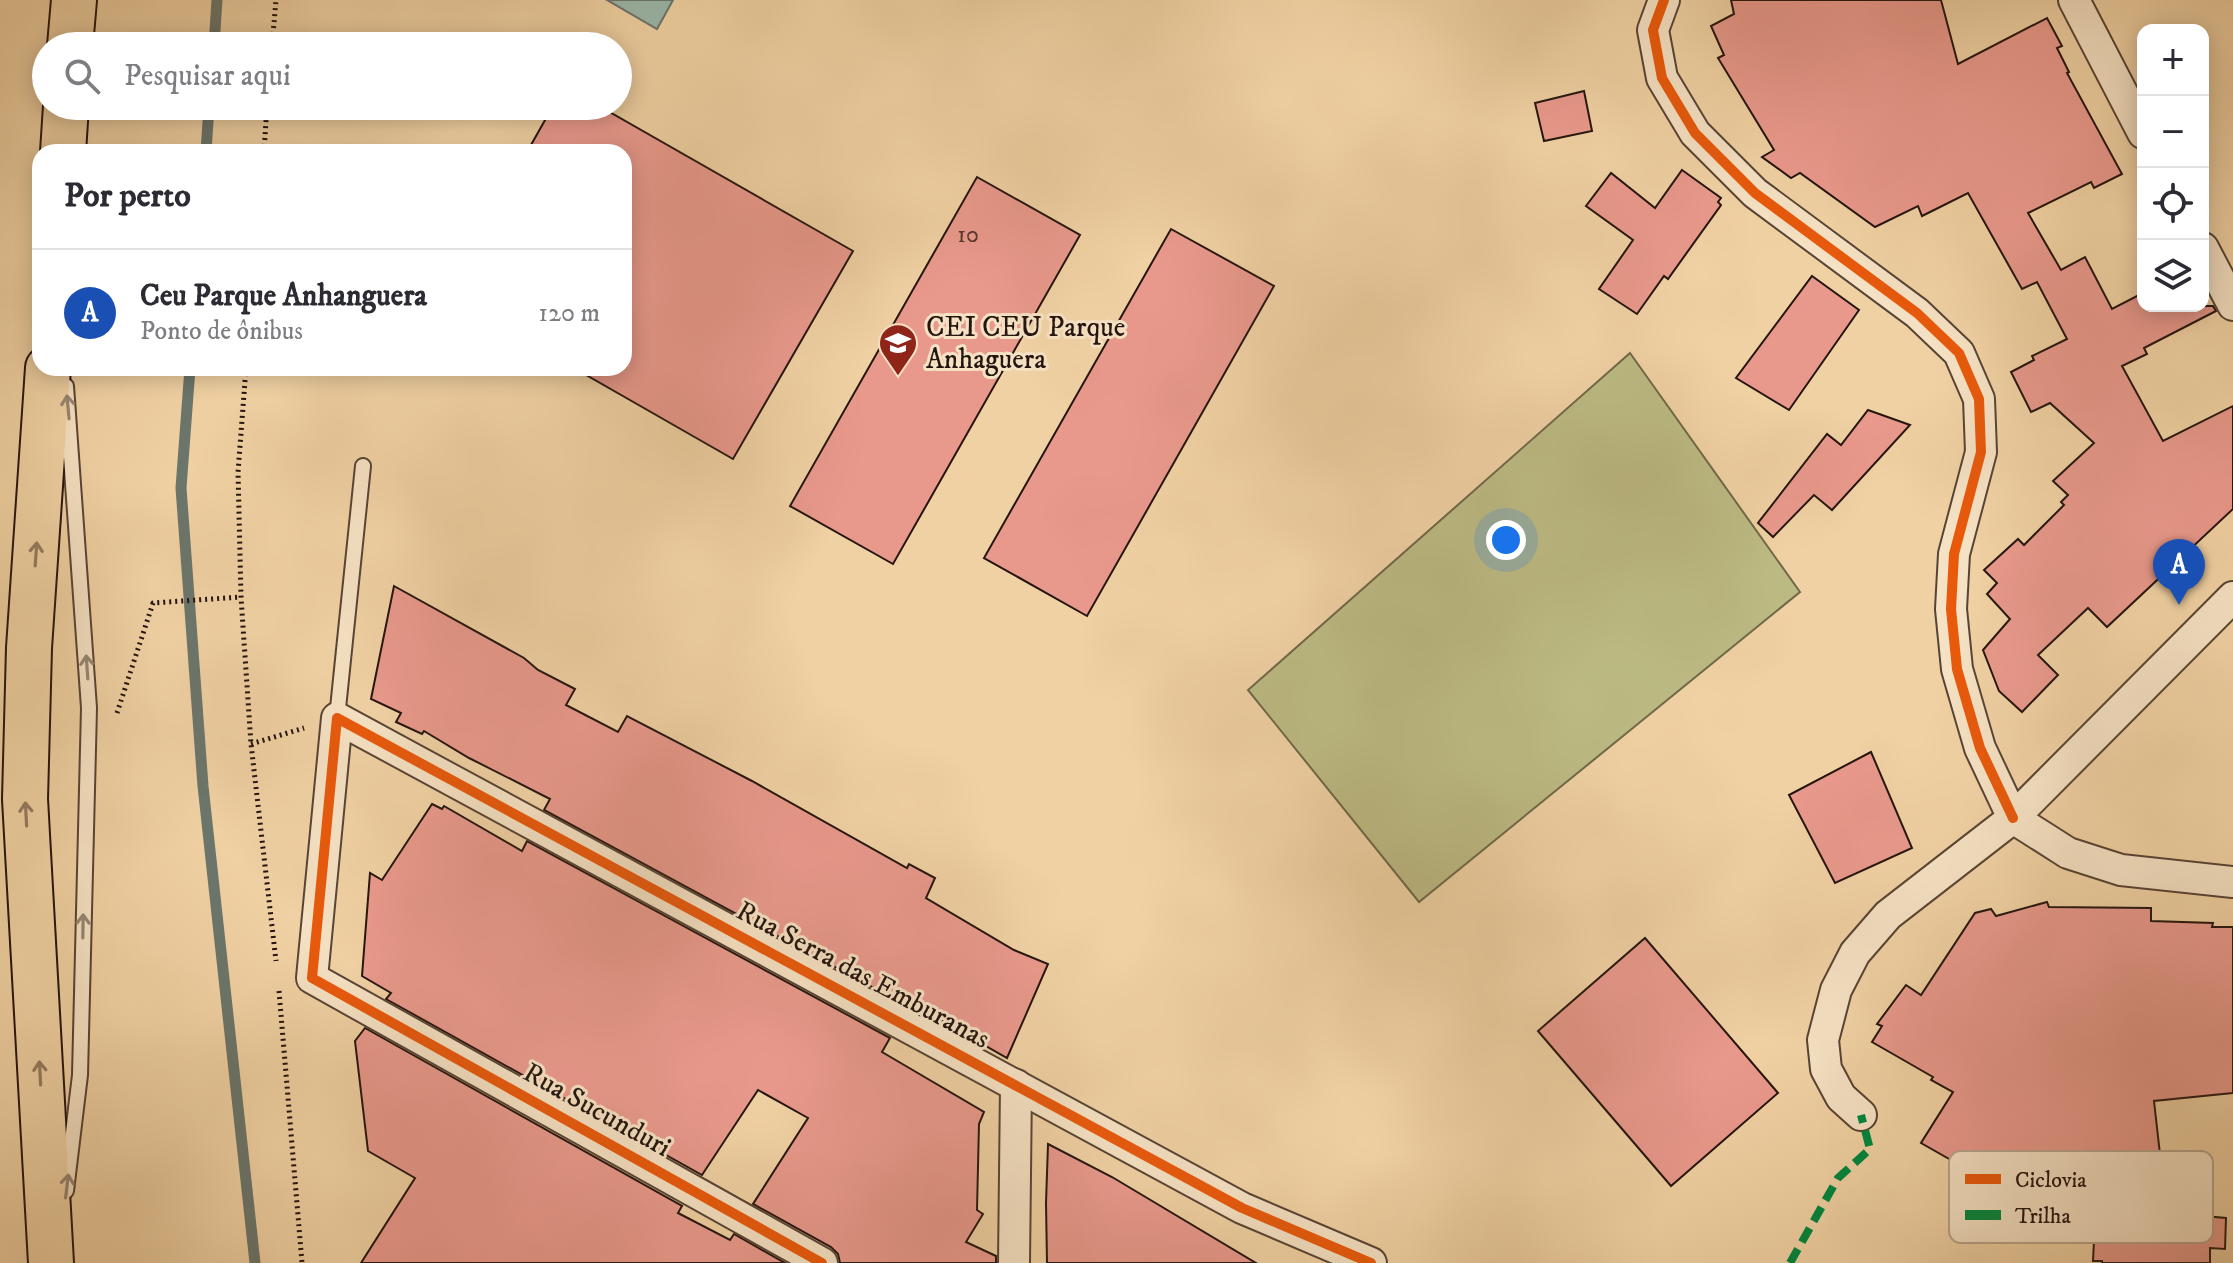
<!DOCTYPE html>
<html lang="pt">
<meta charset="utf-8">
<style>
body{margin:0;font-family:"IM FELL DW Pica",serif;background:#f7f7f7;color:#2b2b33}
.controls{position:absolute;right:24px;top:24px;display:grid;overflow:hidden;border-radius:16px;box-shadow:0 4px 20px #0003}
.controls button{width:72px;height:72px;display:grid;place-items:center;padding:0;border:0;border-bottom:2px solid #e1e1e2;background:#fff;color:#2b2b33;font:40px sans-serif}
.you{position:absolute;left:1506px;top:540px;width:28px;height:28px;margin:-20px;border:6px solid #fff;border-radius:50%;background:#1a73e8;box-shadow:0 0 0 12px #1a73e833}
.badge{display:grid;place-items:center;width:52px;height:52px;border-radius:50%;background:#0b8043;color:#fff;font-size:26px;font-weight:700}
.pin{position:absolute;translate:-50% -66px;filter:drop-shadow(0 2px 4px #0008)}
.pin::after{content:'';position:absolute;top:42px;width:28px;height:24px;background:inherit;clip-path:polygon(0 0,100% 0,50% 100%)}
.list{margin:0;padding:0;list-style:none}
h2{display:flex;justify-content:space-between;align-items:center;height:104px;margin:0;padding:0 32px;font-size:34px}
h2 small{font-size:26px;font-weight:400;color:#7c7c81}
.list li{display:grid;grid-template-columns:52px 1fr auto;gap:24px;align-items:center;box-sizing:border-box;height:128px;padding:0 32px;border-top:2px solid #e1e1e2}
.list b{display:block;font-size:30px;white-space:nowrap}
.list p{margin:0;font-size:26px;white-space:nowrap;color:#7c7c81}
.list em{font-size:26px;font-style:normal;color:#7c7c81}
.icon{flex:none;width:44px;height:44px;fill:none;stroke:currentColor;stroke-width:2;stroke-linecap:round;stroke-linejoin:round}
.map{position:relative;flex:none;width:2233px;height:1263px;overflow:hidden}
.search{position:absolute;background:#fff;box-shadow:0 4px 20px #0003;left:32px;top:32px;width:600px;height:88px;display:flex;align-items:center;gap:20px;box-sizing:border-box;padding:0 28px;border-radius:44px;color:#7c7c81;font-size:30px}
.panel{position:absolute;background:#fff;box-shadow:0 4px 20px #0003;left:32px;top:144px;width:600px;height:232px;border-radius:24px}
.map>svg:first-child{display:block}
</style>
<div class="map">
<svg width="2233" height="1263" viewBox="0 0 2233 1263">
<rect width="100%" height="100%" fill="#f0d1a3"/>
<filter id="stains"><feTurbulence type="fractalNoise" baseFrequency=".0025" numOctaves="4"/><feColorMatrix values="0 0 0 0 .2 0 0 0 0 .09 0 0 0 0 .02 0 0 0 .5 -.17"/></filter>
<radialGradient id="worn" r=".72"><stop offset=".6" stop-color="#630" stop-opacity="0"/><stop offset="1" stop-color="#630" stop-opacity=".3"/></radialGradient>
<polygon fill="#bcba83" stroke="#706849" stroke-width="2" points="1630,353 1800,592 1419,902 1248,690"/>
<polygon fill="#9ab7aa" stroke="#6b766c" stroke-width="2" points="607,0 673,0 657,29"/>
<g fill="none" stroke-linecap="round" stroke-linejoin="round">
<g stroke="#6b766c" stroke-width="11">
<polyline points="214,46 217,0"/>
<polyline points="206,152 209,106"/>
<polyline points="190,368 181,488 203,786 255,1263"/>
</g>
</g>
<g fill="#e9998c" stroke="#25150f" stroke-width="2">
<polygon points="1731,0 1941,0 1958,64 2047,18 2062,46 2057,48 2069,72 2067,73 2122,174 2094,188 2091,182 2028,213 2061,270 2085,257 2112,309 2143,293 2143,306 2213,306 2216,311 2144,348 2147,354 2122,366 2163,441 2233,406 2233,509 2107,627 2088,608 2038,655 2058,675 2022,712 1999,691 1983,650 2010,619 1987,594 1997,583 1984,570 2018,539 2024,545 2064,505 2061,502 2068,495 2053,481 2094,443 2050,403 2031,412 2011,372 2034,360 2032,356 2067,339 2037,282 2022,289 1968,193 1922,216 1918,206 1875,227 1800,173 1791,178 1762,157 1774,150 1718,58 1724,55 1711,26 1734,14"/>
<polygon points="1584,91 1592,131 1544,141 1535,103"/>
<polygon points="553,106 599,106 853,251 733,459 574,368 624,368 624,152 527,152"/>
<polygon points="1682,170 1721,198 1718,202 1721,205 1668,279 1664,276 1637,314 1599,289 1633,240 1586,206 1611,173 1655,208"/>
<polygon points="977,177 1080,235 893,564 790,506"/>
<polygon points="1171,229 1274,286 1087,616 984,558"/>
<polygon points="1812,276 1859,310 1789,410 1736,378"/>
<polygon points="1868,410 1910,425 1832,510 1814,495 1773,537 1758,523 1827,434 1841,445"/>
<polygon points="394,586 524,658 538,670 575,689 566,705 618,732 627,716 752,781 907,868 909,864 935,878 926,898 1014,950 1048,964 1007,1058 909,1002 907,1006 544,810 550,799 469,758 424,731 422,734 396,722 401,713 371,699"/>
<polygon points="1871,752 1912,848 1835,883 1789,795"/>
<polygon points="432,804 442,809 444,806 522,851 527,841 890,1038 882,1052 984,1112 979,1124 977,1210 983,1214 966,1242 996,1256 996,1263 840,1263 838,1254 831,1247 753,1204 808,1118 758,1090 702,1175 386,999 391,993 362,976 370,873 382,880"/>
<polygon points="2047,902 2049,907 2151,908 2151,921 2213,923 2212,927 2233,927 2233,1093 2154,1101 2162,1172 2053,1184 2053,1203 2226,1218 2225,1249 2210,1248 2210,1263 2102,1263 2102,1261 2093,1261 2094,1241 1989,1233 2000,1188 1921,1143 1953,1092 1931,1080 1933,1077 1872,1042 1882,1026 1877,1024 1906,985 1921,995 1975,913 1991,909 1996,916"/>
<polygon points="1645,938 1778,1093 1671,1186 1538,1031"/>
<polygon points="365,1028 682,1206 678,1213 730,1240 734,1234 785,1263 361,1263 415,1178 368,1151 355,1041"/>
<polygon points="1048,1144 1112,1177 1256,1263 1047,1263 1046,1203"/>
</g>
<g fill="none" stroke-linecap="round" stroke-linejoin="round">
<defs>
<g id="lane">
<polyline points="337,718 363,466"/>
<polyline points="66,1191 80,1075 89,708 66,386"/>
</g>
<g id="street">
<polyline points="1664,0 1653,30 1662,78 1695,133 1755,193 1917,313 1959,353 1979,399 1981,452 1954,554 1951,609 1957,669 1980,748 2013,818"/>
<polyline points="2074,0 2143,133"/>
<polyline points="2203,248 2233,305"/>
<polyline points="2013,818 2068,853 2121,870 2233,882"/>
<polyline points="1861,1115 1841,1097 1826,1069 1823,1040 1836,990 1855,953 1888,915 2013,818 2233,597"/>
<polyline points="822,1263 312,978 337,718 1242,1208 1371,1263"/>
<polyline points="1014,1263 1016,1085"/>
</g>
<g id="highway">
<polyline points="70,46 74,0"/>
<polyline points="63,152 66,106"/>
<polyline points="48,368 29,648 25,799 51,1263"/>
</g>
</defs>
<use href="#lane" stroke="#584434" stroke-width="18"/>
<use href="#street" stroke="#584434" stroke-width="34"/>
<use href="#highway" stroke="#25150f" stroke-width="48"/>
<g stroke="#25150f" stroke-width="5" stroke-dasharray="2 4" stroke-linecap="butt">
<polyline points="272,46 276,0"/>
<polyline points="264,152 267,106"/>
<polyline points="246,368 238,472 241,597 251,744 276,961"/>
<polyline points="117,713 153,603 241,597"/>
<polyline points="251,744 304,728"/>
<polyline points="279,991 302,1263"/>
</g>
<use href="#lane" stroke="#f5e1c3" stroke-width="14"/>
<use href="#street" stroke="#f5e1c3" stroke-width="30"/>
<use href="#highway" stroke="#f0d1a3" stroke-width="44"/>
<polyline stroke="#00873e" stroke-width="8" stroke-dasharray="16 8" stroke-linecap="butt" points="1790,1263 1838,1178 1870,1149 1861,1115"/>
<defs>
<g id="cycleway">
<polyline points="1664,0 1653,30 1662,78 1695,133 1755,193 1917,313 1959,353 1979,399 1981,452 1954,554 1951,609 1957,669 1980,748 2013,818"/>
<polyline points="822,1263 312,978 337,718 1242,1208 1371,1263"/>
</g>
</defs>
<use href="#cycleway" stroke="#f5e1c3" stroke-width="15"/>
<use href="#cycleway" stroke="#e8590c" stroke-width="10"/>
</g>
<defs><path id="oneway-shaft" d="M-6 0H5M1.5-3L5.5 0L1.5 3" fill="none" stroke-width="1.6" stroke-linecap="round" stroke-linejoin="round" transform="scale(2)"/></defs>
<g stroke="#978572">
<use href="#oneway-shaft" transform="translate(68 407) rotate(-95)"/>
<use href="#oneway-shaft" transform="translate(87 667) rotate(-94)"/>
<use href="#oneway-shaft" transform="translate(83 926) rotate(-89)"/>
<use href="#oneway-shaft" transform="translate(67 1186) rotate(-83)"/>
</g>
<g stroke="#957c60">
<use href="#oneway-shaft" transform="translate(36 554) rotate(-86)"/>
<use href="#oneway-shaft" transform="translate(26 814) rotate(-93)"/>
<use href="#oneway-shaft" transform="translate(40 1073) rotate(-93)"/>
</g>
<defs>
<symbol id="school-pin" viewBox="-11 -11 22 30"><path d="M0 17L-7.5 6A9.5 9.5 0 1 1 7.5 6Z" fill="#8f2418" stroke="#f5e1c3"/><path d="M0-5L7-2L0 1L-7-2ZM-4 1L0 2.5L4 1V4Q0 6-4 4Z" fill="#fff"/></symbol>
</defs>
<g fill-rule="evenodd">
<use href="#school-pin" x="876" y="321" width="44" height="60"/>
</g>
<g text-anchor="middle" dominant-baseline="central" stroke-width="6" stroke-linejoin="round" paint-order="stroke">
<g font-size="24" fill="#56362e">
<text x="968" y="235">10</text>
</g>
<g font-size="28" fill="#25150f" stroke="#f5e1c3" text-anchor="start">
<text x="926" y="327">CEI CEU Parque<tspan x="926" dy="32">Anhaguera</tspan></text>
</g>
<g font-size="28" fill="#25150f" stroke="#f5e1c3">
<text transform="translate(863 975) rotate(28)">Rua Serra das Emburanas</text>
<text transform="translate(597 1110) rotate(29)">Rua Sucunduri</text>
</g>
</g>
<rect x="1949" y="1151" width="264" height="92" rx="12" fill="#f5e1c3" stroke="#b7a48d" stroke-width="2"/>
<rect x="1965" y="1174" width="36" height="10" fill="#e8590c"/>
<rect x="1965" y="1210" width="36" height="10" fill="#00873e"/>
<g font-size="22" fill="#25150f">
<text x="2015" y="1187">Ciclovia</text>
<text x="2015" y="1223">Trilha</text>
</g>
<rect width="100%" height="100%" filter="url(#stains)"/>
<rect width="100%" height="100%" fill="url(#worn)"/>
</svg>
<div class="controls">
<button>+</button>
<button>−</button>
<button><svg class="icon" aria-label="locate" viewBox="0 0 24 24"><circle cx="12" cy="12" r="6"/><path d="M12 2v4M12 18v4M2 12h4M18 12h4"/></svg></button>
<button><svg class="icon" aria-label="layers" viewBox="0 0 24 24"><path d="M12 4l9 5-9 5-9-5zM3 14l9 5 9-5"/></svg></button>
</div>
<div class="you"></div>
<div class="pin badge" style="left:2179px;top:605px;background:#1a4fb4">A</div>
<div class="search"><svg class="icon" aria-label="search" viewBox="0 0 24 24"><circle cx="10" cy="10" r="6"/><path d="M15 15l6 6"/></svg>Pesquisar aqui</div>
<section class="panel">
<h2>Por perto<small></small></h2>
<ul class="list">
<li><span class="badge" style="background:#1a4fb4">A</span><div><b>Ceu Parque Anhanguera</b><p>Ponto de ônibus</p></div><em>120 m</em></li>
</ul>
</section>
</div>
